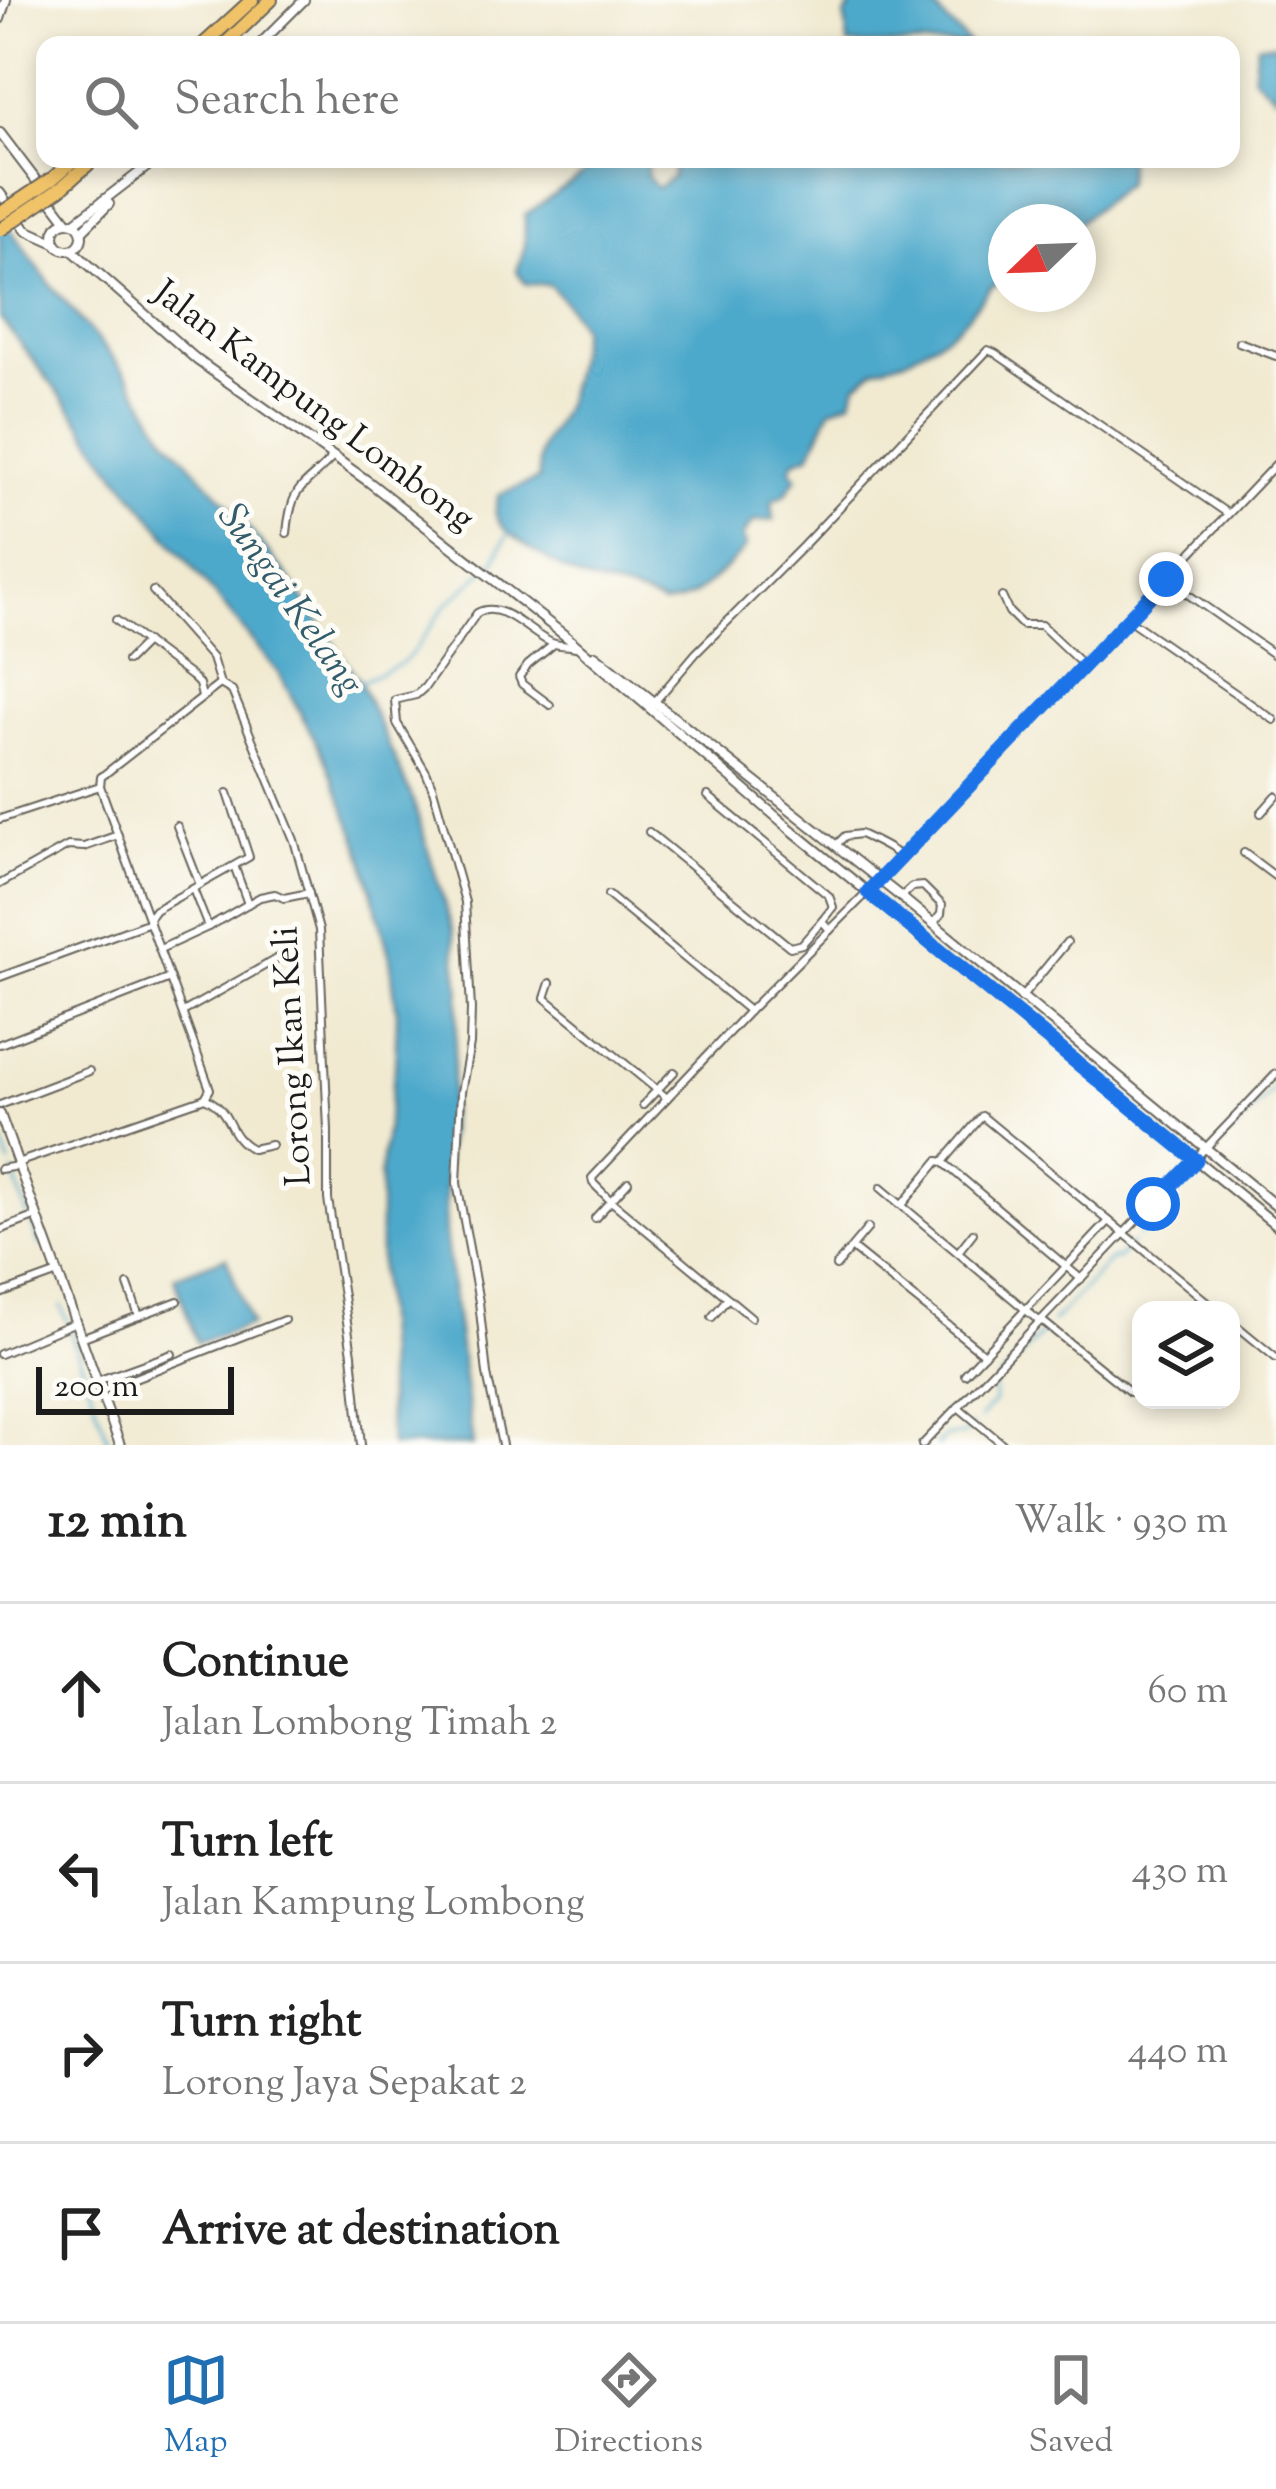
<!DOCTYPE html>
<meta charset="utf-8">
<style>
body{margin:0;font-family:"Sorts Mill Goudy",serif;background:#f6f6f6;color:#222}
.controls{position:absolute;right:36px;bottom:36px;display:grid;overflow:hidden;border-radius:24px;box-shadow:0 6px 18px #0003}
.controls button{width:108px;height:108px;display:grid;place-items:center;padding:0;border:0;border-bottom:3px solid #e0e0e0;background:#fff;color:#222;font:60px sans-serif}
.compass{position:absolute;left:988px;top:204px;width:108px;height:108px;border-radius:50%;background:#fff;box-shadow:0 6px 18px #0003;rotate:247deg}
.scale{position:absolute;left:36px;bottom:30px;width:198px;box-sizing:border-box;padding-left:12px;border:6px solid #1c1c1c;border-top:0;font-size:33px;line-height:42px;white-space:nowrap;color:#1c1c1c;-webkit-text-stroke:9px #fdfcf7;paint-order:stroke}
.stop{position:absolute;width:36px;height:36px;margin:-27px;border:9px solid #1a73e8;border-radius:50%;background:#fff}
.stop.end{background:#1a73e8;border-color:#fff;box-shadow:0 3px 12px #0008}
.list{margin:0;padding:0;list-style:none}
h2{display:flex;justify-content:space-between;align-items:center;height:156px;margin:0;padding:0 48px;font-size:51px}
h2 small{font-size:39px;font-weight:400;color:#767676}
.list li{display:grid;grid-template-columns:78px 1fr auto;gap:36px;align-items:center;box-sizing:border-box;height:180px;padding:0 48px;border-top:3px solid #e0e0e0}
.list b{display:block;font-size:45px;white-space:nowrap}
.list p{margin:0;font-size:39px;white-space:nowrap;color:#767676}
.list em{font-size:39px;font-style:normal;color:#767676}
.icon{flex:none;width:66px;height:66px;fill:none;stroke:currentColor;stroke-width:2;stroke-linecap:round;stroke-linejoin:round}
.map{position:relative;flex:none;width:1276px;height:1445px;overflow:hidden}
.search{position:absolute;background:#fff;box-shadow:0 6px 18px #0003;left:36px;right:36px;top:36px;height:132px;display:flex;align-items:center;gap:30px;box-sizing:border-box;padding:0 42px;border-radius:24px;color:#767676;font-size:45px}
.sheet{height:876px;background:#fff}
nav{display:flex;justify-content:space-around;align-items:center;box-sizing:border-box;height:168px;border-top:3px solid #e0e0e0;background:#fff;font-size:33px;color:#767676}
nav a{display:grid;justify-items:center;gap:6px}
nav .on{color:#1f6fb2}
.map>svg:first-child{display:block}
</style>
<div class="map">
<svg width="1276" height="1445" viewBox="0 0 1276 1445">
<rect width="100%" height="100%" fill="#fdfcf7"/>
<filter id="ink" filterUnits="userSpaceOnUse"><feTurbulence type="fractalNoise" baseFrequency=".00833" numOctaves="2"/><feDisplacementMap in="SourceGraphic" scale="24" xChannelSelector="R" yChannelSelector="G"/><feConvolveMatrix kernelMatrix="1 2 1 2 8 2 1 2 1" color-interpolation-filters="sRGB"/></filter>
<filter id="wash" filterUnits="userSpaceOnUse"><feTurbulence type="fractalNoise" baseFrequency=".004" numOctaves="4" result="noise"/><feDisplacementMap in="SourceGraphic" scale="48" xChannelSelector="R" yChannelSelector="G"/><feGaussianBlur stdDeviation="2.7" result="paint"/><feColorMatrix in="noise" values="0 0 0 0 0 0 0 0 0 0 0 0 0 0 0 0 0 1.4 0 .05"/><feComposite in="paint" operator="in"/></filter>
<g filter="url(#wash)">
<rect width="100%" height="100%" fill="#f1ead1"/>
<g fill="#4da9cb" stroke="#346274" stroke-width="3">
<polygon points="855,0 927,0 970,45 848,45 845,16"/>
<polygon points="1257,44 1276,44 1276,97 1253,76"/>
<path d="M 600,159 L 646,159 L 648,177 L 657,188 L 673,176 L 673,159 L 1128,159 L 1126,183 L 1078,223 L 1006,222 L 1006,281 L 991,287 L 966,318 L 948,334 L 906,359 L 876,368 L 856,385 L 852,400 L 831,409 L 810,455 L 794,461 L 791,470 L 797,477 L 785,495 L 772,501 L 774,520 L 754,521 L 742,536 L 746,546 C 739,558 697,596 683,600 C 677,603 670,603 663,605 C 638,591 609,588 582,579 C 565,572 506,535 498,521 C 493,511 497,503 499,494 L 539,479 C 536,437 551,440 563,406 C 573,381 576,355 581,328 L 567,305 L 550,285 L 526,284 L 517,271 L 525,246 L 525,215 L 596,165 Z"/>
<polygon points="0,215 51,285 129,377 166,437 231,507 290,579 360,682 412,797 453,931 460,990 446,1159 445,1233 473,1445 390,1445 380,1270 380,1174 395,1068 397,1014 390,958 361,849 324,756 279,674 108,463 77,417 0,318"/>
<polygon points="226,1257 251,1325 197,1343 174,1277"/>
</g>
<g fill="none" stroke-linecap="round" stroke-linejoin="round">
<g stroke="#4da9cb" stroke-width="3">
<polyline points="358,683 400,664 414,651 446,605 494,562 509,531"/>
<polyline points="1230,1135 1276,1086"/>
<polyline points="0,1136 10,1164"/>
<polyline points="13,1172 28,1216"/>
<polyline points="1167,1201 1191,1175"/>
<polyline points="31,1223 40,1245"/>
<polyline points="1138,1237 1154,1220 1153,1214 1156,1211"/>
<polyline points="61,1306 67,1321"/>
<polyline points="1053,1322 1110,1260 1118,1258 1131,1244"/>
<polyline points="70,1330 110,1445"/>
<polyline points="980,1418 994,1402 994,1385 1045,1330"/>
<polyline points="937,1445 946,1436 964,1435 972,1426"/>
</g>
</g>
</g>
<g filter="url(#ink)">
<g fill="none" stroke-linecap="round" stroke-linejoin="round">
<defs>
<g id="minor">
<polyline points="1239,342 1276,356"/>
<path d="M 287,533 C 292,482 303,490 334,456"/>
<polyline points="1166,579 1276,656"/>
<polyline points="153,591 212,658 220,684"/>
<polyline points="1002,597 1009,612 1022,625 1041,625 1084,666"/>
<polyline points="1128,619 1274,720"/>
<polyline points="116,620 192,677 199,684 202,697"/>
<polyline points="127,661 146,642"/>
<polyline points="220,684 232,691 294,840 319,930 328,1130 328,1199 352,1354 361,1445"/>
<polyline points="550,705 522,684 519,677 528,665 554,644"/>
<polyline points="652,705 696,653 803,546 988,350 995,353 1227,513"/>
<polyline points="100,786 210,1089 205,1098"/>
<polyline points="708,796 829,896 833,907 822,921 830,930"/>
<polyline points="1261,813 1276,796"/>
<polyline points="0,819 100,786 101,777 220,684"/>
<polyline points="177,826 200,885"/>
<polyline points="649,832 790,947 802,944 822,921"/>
<path d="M 836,845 L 845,836 L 860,834 C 873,840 891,848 901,857"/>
<polyline points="1244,853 1276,877"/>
<polyline points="235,868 248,904"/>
<polyline points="0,884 68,846 84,847 118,835"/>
<polyline points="193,889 208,927"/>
<polyline points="608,895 749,1011"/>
<polyline points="902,896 912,887 923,886 942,905 941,914 933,924"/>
<polyline points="149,918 155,910 249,857 228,793"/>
<polyline points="160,949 208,927 260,897 275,894 284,898 309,893"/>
<polyline points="0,977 150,922"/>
<polyline points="550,983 545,998 667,1098"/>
<polyline points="1021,998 1067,942"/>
<polyline points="183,1012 294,949"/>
<polyline points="0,1044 170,978"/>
<polyline points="0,1105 89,1071"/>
<polyline points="643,1105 674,1072"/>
<polyline points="943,1162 982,1116 1217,1310"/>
<polyline points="943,1162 1081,1279"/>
<path d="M 17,1163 L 205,1098 C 235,1113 224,1134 252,1149 L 271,1145"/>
<polyline points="0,1169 18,1166"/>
<polyline points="881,1188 1039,1321"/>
<polyline points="902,1205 938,1161 943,1162"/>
<polyline points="595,1218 628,1182"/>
<polyline points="0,1230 37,1216"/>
<polyline points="852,1248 984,1354"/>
<polyline points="958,1252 973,1233"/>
<polyline points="836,1266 868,1228"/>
<polyline points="128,1285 139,1316"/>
<polyline points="0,1294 58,1273"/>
<polyline points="712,1317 728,1298"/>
<polyline points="751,1317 611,1201 593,1183 592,1178 749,1011 868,892 1276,464"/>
<polyline points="1041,1320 1130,1392"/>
<polyline points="1231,1321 1276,1358"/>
<polyline points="81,1338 178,1301"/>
<polyline points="0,1354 76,1322"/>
<polyline points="965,1374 1109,1221"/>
<polyline points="97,1381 172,1354"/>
<polyline points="101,1391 284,1320"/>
<polyline points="958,1407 1004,1445"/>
<path d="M 502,1445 L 487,1374 L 479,1302 L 457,1183 L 461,1092 L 470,1044 L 471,1009 L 465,902 L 433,789 L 426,772 L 397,723 L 395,700 L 416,695 L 425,687 L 477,613 C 503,598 533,638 555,644 C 562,646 569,645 575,647"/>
<polyline points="922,1445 1276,1074"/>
</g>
<g id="tertiary">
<polyline points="0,19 6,0"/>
<polyline points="259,45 304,0"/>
<polyline points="0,133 67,221"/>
<polyline points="0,193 26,230 53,242"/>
<circle cx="68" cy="236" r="14"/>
<polyline points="74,223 157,159"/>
<polyline points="82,231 109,204"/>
<polyline points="72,250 197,360 369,482 568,638 794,832 1276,1225"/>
<polyline points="595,655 901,897 1276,1206"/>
<polyline points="0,1114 120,1445"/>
</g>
<g id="motorway">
<polyline points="203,45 252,0"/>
<polyline points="224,45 271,0"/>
<polyline points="52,179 75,159"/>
<polyline points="60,189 94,159"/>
</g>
</defs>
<use href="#minor" stroke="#67645b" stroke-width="10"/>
<use href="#tertiary" stroke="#67645b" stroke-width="12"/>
<use href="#motorway" stroke="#67645b" stroke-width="16"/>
<use href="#minor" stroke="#fff" stroke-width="6"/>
<use href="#tertiary" stroke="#fff" stroke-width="8"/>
<use href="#motorway" stroke="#f1c369" stroke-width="12"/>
<defs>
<g id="motorway-bridge">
<polyline points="0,214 52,179"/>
<polyline points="0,230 60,189"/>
</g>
</defs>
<use href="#motorway-bridge" stroke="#67645b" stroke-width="16" stroke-linecap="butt"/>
<use href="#motorway-bridge" stroke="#f1c369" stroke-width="12"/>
</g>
</g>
<g fill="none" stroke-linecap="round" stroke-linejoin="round" filter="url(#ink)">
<polyline stroke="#1a73e8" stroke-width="15" points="1153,1204 1196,1160 868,892 1166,579"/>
</g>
<g text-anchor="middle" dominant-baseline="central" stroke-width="10" stroke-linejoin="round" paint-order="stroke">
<g font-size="36" fill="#1c1c1c" stroke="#fdfcf7">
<text transform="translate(313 407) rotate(37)">Jalan Kampung Lombong</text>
<text transform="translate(294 1056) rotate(-93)">Lorong Ikan Keli</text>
</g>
<g font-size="39" font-style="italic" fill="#325b6b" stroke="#fdfcf7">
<text transform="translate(289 601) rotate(55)">Sungai Kelang</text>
</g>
</g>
</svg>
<div class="controls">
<button><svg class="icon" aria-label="layers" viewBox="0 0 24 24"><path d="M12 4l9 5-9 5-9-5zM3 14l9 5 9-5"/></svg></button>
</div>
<svg class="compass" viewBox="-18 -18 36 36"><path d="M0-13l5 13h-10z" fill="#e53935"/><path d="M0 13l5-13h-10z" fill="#767676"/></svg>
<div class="scale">200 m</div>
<div class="stop" style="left:1153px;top:1204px"></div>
<div class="stop end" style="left:1166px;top:579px"></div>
<div class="search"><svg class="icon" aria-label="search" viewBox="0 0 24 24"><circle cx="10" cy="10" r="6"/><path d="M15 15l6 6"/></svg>Search here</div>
</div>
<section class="sheet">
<h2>12 min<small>Walk · 930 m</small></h2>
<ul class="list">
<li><svg class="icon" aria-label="ahead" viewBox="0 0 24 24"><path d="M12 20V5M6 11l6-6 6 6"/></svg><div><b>Continue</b><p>Jalan Lombong Timah 2</p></div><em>60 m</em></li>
<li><svg class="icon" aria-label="left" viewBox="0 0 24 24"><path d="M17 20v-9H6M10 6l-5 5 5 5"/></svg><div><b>Turn left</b><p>Jalan Kampung Lombong</p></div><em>430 m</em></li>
<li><svg class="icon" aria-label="right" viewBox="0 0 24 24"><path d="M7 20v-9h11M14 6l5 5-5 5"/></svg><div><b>Turn right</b><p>Lorong Jaya Sepakat 2</p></div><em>440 m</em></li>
<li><svg class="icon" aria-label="arrive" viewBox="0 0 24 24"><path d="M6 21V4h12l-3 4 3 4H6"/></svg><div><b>Arrive at destination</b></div></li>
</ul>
</section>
<nav>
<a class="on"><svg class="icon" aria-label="map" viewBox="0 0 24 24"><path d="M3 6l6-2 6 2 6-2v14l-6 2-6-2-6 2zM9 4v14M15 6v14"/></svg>Map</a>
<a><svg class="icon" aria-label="directions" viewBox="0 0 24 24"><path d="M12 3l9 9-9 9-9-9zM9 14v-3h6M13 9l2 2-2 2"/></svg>Directions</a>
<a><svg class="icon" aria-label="saved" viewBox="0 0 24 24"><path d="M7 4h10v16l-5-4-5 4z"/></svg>Saved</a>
</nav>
